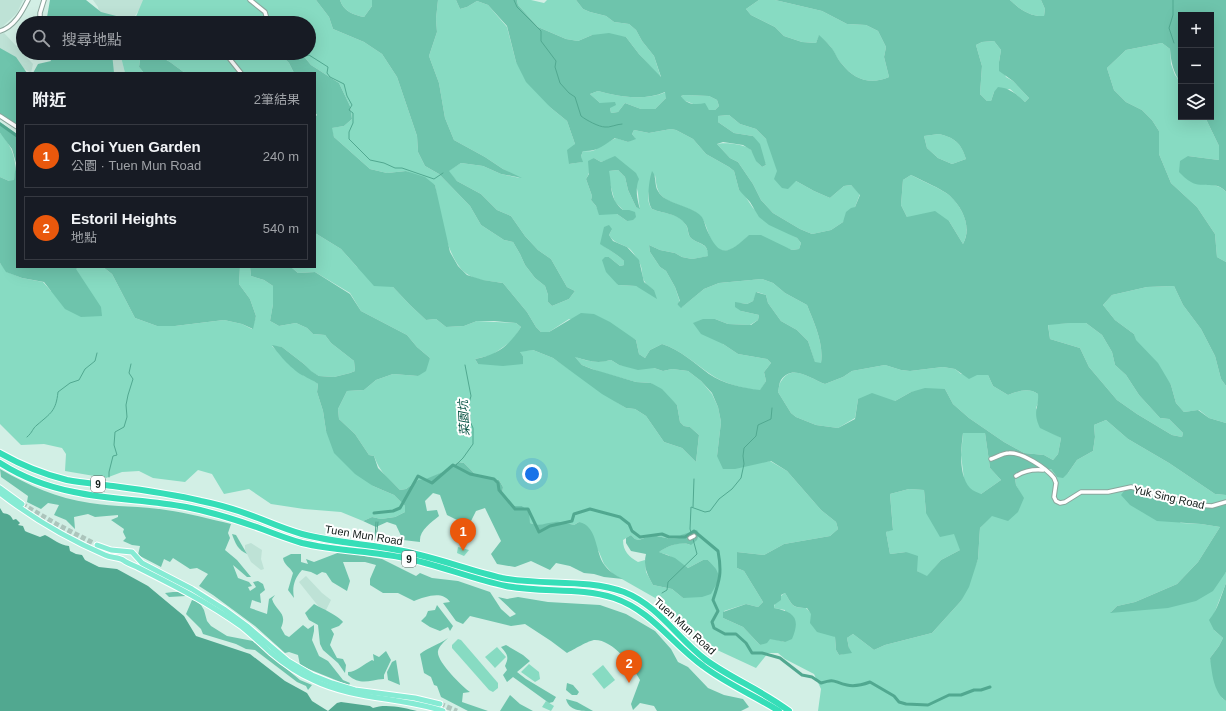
<!DOCTYPE html>
<html lang="zh-TW">
<meta charset="utf-8">
<style>
body{margin:0;font-family:Helvetica,"Noto Sans TC",sans-serif;background:#20242c;color:#f1f3f6}
.controls{position:absolute;right:12px;top:12px;display:grid;overflow:hidden;border-radius:0px;box-shadow:0 4px 16px #0002}
.controls button{width:36px;height:36px;display:grid;place-items:center;padding:0;border:0;border-bottom:1px solid #363941;background:#171b24;color:#f1f3f6;font:20px sans-serif}
.you{position:absolute;left:532px;top:474px;width:14px;height:14px;margin:-10px;border:3px solid #fff;border-radius:50%;background:#1a73e8;box-shadow:0 0 0 6px #1a73e833}
.badge{display:grid;place-items:center;width:26px;height:26px;border-radius:50%;background:#ea580c;color:#fff;font-size:13px;font-weight:700}
.pin{position:absolute;translate:-50% -33px;filter:drop-shadow(0 1px 2px #0008)}
.pin::after{content:'';position:absolute;top:21px;width:14px;height:12px;background:inherit;clip-path:polygon(0 0,100% 0,50% 100%)}
.list{margin:0;padding:0;list-style:none}
h2{display:flex;justify-content:space-between;align-items:center;height:52px;margin:0;padding:0 16px;font-size:17px}
h2 small{font-size:13px;font-weight:400;color:#9ea1a6}
.list li{display:grid;grid-template-columns:26px 1fr auto;gap:12px;align-items:center;box-sizing:border-box;height:64px;margin:0 8px 8px;padding:0 8px;border:1px solid #363941;border-radius:0px}
.list b{display:block;font-size:15px;white-space:nowrap}
.list p{margin:0;font-size:13px;white-space:nowrap;color:#9ea1a6}
.list em{font-size:13px;font-style:normal;color:#9ea1a6}
.icon{flex:none;width:22px;height:22px;fill:none;stroke:currentColor;stroke-width:2;stroke-linecap:round;stroke-linejoin:round}
.map{position:relative;flex:none;width:1226px;height:711px;overflow:hidden}
.search{position:absolute;background:#171b24;box-shadow:0 4px 16px #0002;left:16px;top:16px;width:300px;height:44px;display:flex;align-items:center;gap:10px;box-sizing:border-box;padding:0 14px;border-radius:22px;color:#9ea1a6;font-size:15px}
.panel{position:absolute;background:#171b24;box-shadow:0 4px 16px #0002;left:16px;top:72px;width:300px;height:196px;border-radius:0px}
.map>svg:first-child{display:block}
</style>
<div class="map">
<svg width="1226" height="711" viewBox="0 0 1226 711">
<rect width="100%" height="100%" fill="#d2efe5"/>
<g fill="#bee2d6">
<polygon points="0,0 23,0 17,13 0,29"/>
<polygon points="93,0 146,0 132,20 133,23 101,23 98,7"/>
<polygon points="4,33 33,64 31,73 0,54 0,34"/>
<polygon points="107,53 120,53 125,73 110,73"/>
<polygon points="251,543 262,550 261,559 264,569 261,570 251,562 245,550 245,545"/>
<polygon points="306,576 322,593 331,600 326,610 323,612 299,582"/>
</g>
<g fill="#87dbc2" fill-rule="evenodd">
<path d="M 143,0 L 316,0 L 329,17 L 333,29 L 364,42 L 382,54 L 397,77 L 417,136 L 418,152 L 425,166 L 439,174 L 470,206 L 481,225 L 504,240 L 513,242 L 520,254 L 525,265 L 535,278 L 545,286 L 548,295 L 548,302 L 552,306 L 569,299 L 575,291 L 567,287 L 551,259 L 538,250 L 525,236 L 511,216 L 497,210 L 481,194 L 457,181 L 448,171 L 461,163 L 483,166 L 501,174 L 520,178 L 503,169 L 485,157 L 454,140 L 445,118 L 439,83 L 429,56 L 437,32 L 436,19 L 438,0 L 456,0 L 460,9 L 467,7 L 477,1 L 488,5 L 507,27 L 516,62 L 551,108 L 567,121 L 575,144 L 569,164 L 582,162 L 581,156 L 583,151 C 597,152 593,150 604,144 C 608,142 612,140 616,138 L 628,142 L 635,138 L 632,134 L 634,130 L 649,133 L 671,129 L 676,130 L 693,139 L 706,154 L 729,167 L 734,171 L 739,190 L 743,193 L 753,208 L 784,231 L 797,238 L 801,243 L 799,249 L 792,250 L 750,235 C 743,240 734,251 724,251 C 709,249 709,226 701,217 C 692,205 663,205 658,190 C 656,186 656,180 655,175 C 651,185 644,199 652,209 C 664,214 679,213 686,225 C 689,230 687,235 692,239 C 701,245 707,243 709,256 L 692,259 L 682,257 L 675,253 L 660,250 L 649,245 L 650,252 L 660,267 L 666,271 L 675,287 L 680,302 L 677,304 L 682,307 L 704,289 L 719,283 L 762,279 L 773,283 L 785,293 L 807,305 C 814,323 824,343 821,363 L 815,363 L 808,341 L 797,330 L 781,321 L 768,303 L 766,295 L 757,292 L 753,301 L 747,304 L 741,303 L 741,311 L 759,315 L 758,320 L 750,325 L 728,324 L 715,319 L 723,344 L 738,354 L 767,359 L 771,363 L 764,372 L 766,381 L 760,391 C 743,388 724,384 710,374 C 694,363 681,350 662,344 L 650,350 L 645,358 L 639,354 L 636,340 L 630,337 L 569,319 L 549,332 L 541,332 L 536,327 L 527,312 L 503,283 C 492,281 476,281 467,274 C 446,260 439,209 435,185 L 406,171 L 387,173 L 370,169 L 334,137 L 331,128 L 344,126 L 352,119 L 350,106 L 339,83 L 311,65 L 301,53 L 309,53 L 309,23 L 136,23 L 135,19 ZM 615,157 C 621,165 633,177 636,186 C 639,193 638,201 640,208 L 636,207 L 628,190 L 625,177 L 618,170 L 609,171 L 609,180 L 615,202 L 623,210 L 629,210 L 627,221 L 617,214 L 599,213 L 596,206 L 591,200 L 592,196 L 586,179 C 590,173 591,165 594,158 L 601,162 ZM 612,229 L 609,235 C 614,243 619,243 627,247 C 631,249 635,255 637,259 C 647,272 636,279 654,290 L 636,286 L 618,285 L 605,257 L 609,257 L 620,266 L 624,265 L 624,261 C 617,254 609,250 601,244 Z"/>
<path d="M 340,0 L 372,0 L 372,6 L 364,17 C 354,15 343,11 340,0 Z"/>
<polygon points="517,0 531,0 544,3 547,0 576,0 583,9 590,12 606,16 614,22 629,24 636,30 642,41 654,56 661,78 639,54 626,37 592,35 578,41 566,39 538,27 518,5"/>
<path d="M 759,0 L 775,0 L 822,11 L 847,24 L 866,25 L 878,31 L 886,47 L 884,57 L 889,77 C 871,85 854,80 842,64 C 837,59 835,52 830,46 C 827,42 822,39 819,36 L 816,43 L 802,42 L 784,36 L 775,27 L 751,15 L 746,9 Z"/>
<path d="M 1010,0 L 1041,0 L 1045,9 L 1044,16 C 1031,17 1019,9 1010,0 Z"/>
<polygon points="994,41 1001,50 999,62 1006,77 1013,81 1029,98 1025,102 1010,89 994,92 991,101 987,101 980,94 982,66 976,45 982,42"/>
<path d="M 1162,43 L 1170,49 L 1171,64 L 1175,75 L 1181,83 L 1181,117 L 1205,117 L 1219,146 L 1219,160 L 1188,156 L 1206,185 C 1214,185 1220,185 1226,192 L 1226,262 L 1217,257 L 1215,234 L 1197,207 L 1171,183 L 1159,154 L 1159,131 L 1152,120 L 1142,110 L 1126,102 L 1114,90 L 1107,68 L 1126,50 Z"/>
<polygon points="120,53 141,53 139,67 144,73 125,73"/>
<polygon points="154,53 279,53 289,63 294,73 185,73 170,62"/>
<path d="M 598,91 C 620,97 645,101 666,92 L 666,98 L 655,109 L 641,109 L 625,103 L 618,112 L 611,113 L 610,108 L 600,103 L 590,94 Z"/>
<polygon points="684,95 709,96 717,100 719,106 715,110 709,110 683,100 681,96"/>
<path d="M 729,115 L 740,124 L 756,129 L 766,139 L 796,181 L 814,191 L 830,198 L 844,186 L 851,185 L 860,194 L 855,207 L 843,222 L 831,230 L 812,234 L 800,229 L 773,213 L 761,200 L 753,184 L 738,162 L 730,158 L 717,144 C 724,142 746,144 751,150 C 756,157 755,161 762,167 L 766,165 L 753,136 L 734,133 L 718,122 L 718,116 Z"/>
<path d="M 0,133 C 13,147 18,162 14,181 L 9,181 L 0,177 Z"/>
<path d="M 939,134 C 955,138 961,143 966,159 L 952,164 L 938,158 L 927,148 L 924,136 Z"/>
<path d="M 911,175 C 920,180 944,190 950,196 C 963,208 972,228 963,244 L 949,221 L 907,217 L 901,205 L 903,180 Z"/>
<path d="M 315,233 L 341,249 L 357,267 L 393,287 L 410,305 L 426,320 L 436,319 L 446,327 L 464,326 L 477,321 L 516,323 L 521,327 L 513,340 L 492,355 L 475,359 L 478,364 L 523,364 L 523,356 L 519,351 L 533,350 L 553,358 L 618,403 L 626,408 L 635,409 L 646,416 L 664,442 L 682,448 L 696,462 L 699,435 L 690,427 L 684,426 L 680,422 L 677,405 L 651,383 L 636,382 L 600,372 L 582,365 L 574,356 C 587,362 598,363 611,360 L 619,365 L 647,368 L 654,368 L 663,371 L 672,369 L 688,371 L 701,381 L 712,394 L 718,407 L 721,422 L 717,456 L 757,463 L 770,461 L 787,471 L 821,510 L 836,522 L 838,529 L 830,536 L 784,544 L 764,555 L 737,552 L 737,568 L 744,571 L 763,602 L 758,607 L 746,604 L 724,611 L 723,618 L 743,627 L 760,645 L 770,638 L 785,642 L 785,610 L 774,608 C 774,602 780,596 785,593 C 792,604 791,608 806,608 L 835,637 L 836,650 L 839,655 L 847,653 L 849,648 L 847,638 L 853,634 L 874,650 L 885,645 L 932,633 L 961,601 L 978,559 L 980,528 L 992,515 L 1023,498 L 1016,485 L 1015,478 C 1023,468 1039,470 1051,469 L 1057,477 L 1068,473 L 1077,460 L 1093,451 L 1095,437 L 1094,425 L 1106,420 L 1128,439 L 1169,463 L 1215,494 L 1226,495 L 1226,504 L 1199,508 L 1141,490 L 1181,523 L 1201,524 L 1220,527 L 1198,562 L 1177,584 L 1135,602 L 1117,606 L 1111,612 L 1130,610 L 1223,575 L 1226,572 L 1226,583 L 1214,614 L 1214,630 L 1223,638 L 1219,646 L 1210,658 L 1222,698 L 1226,701 L 1226,711 L 818,711 L 821,689 L 814,674 L 785,659 L 778,653 L 768,653 L 756,668 L 715,649 L 691,627 L 683,625 L 657,599 L 613,574 L 604,564 L 599,552 L 579,522 L 574,525 L 556,522 L 542,526 L 536,525 L 530,523 L 522,506 L 512,506 L 502,494 L 503,487 L 499,480 L 476,475 L 464,463 L 458,462 L 445,471 L 426,480 L 418,480 L 406,489 L 400,490 C 388,478 380,473 374,456 L 369,455 L 355,434 L 339,419 L 338,409 L 347,391 L 364,390 L 376,380 L 393,374 L 418,376 L 430,358 L 417,347 L 407,335 L 361,311 L 350,293 L 315,272 L 298,273 L 291,267 L 315,267 ZM 631,535 L 635,539 L 639,540 L 652,535 L 671,539 L 679,538 L 691,545 C 679,540 669,546 658,552 L 668,555 L 688,568 L 703,560 L 708,560 L 711,564 L 683,598 L 672,589 L 653,585 L 646,572 L 645,560 L 638,562 C 629,557 623,551 623,540 Z"/>
<polygon points="0,263 7,272 22,278 43,282 51,291 76,269 81,267 103,267 112,274 135,318 157,326 175,326 224,320 242,324 252,329 256,316 250,299 239,284 240,267 250,267 251,276 264,280 273,286 273,304 270,321 279,326 296,323 307,328 313,334 325,335 331,343 354,361 355,371 350,373 334,377 319,376 310,371 304,364 282,347 272,346 304,376 309,377 318,384 317,392 323,411 326,431 373,486 394,495 405,506 405,512 395,517 381,519 372,517 363,521 341,512 304,509 271,504 249,489 224,494 212,474 198,470 185,482 153,478 139,471 122,472 106,478 65,471 66,454 62,448 44,444 21,445 0,424"/>
<polygon points="1174,286 1183,305 1201,329 1215,356 1221,379 1226,386 1226,423 1209,418 1199,410 1184,412 1176,403 1171,385 1135,340 1134,334 1115,320 1103,305 1112,295 1147,287"/>
<polygon points="1070,323 1086,323 1102,335 1112,352 1115,365 1126,375 1139,395 1160,418 1169,419 1183,433 1182,437 1172,435 1137,414 1117,400 1089,367 1080,348 1050,339 1048,324"/>
<path d="M 885,365 L 901,370 L 910,371 L 943,367 L 955,369 L 961,374 L 988,375 L 993,386 L 1008,395 C 1019,391 1028,387 1038,394 L 1039,401 L 1036,408 L 1052,433 L 1061,438 L 1058,454 L 1053,460 L 1044,455 L 1024,453 L 1004,442 L 969,418 L 953,404 L 945,389 L 911,392 L 895,401 L 858,399 L 855,418 L 838,428 L 816,425 L 796,417 L 791,413 L 778,392 C 779,388 779,383 782,380 C 793,363 812,380 825,384 L 843,377 L 852,371 Z"/>
<polygon points="963,433 985,433 990,468 1001,480 981,494 960,550 941,560 927,577 917,571 906,552 890,554 886,532 893,529 890,494 909,489 924,490 926,513 964,479 961,455"/>
<polygon points="458,547 469,550 464,556 457,553"/>
<polygon points="458,639 461,640 498,683 498,688 493,692 489,690 452,648 452,645"/>
<polygon points="497,647 506,657 495,668 485,657"/>
<polygon points="529,664 539,672 540,679 535,682 521,672"/>
<polygon points="603,665 615,680 604,689 592,674"/>
<polygon points="546,701 554,706 551,711 542,707"/>
</g>
<g fill="#6ec4ac" fill-rule="evenodd">
<polygon points="50,0 86,0 101,12 120,17 125,23 46,23"/>
<path d="M 316,0 L 340,0 C 343,11 354,15 364,17 L 372,6 L 372,0 L 438,0 L 436,19 L 437,32 L 429,56 L 439,83 L 445,118 L 454,140 L 485,157 L 503,169 L 522,178 L 501,174 L 483,166 L 461,163 L 449,171 L 457,181 L 481,194 L 497,210 L 511,216 L 525,236 L 538,250 L 551,259 L 567,287 L 575,291 L 569,299 L 552,306 L 548,302 L 548,295 L 545,286 L 535,278 L 525,265 L 520,254 L 513,242 L 504,240 L 481,225 L 470,206 L 439,174 L 425,166 L 418,152 L 417,136 L 397,77 L 382,54 L 364,42 L 333,29 L 329,17 Z"/>
<path d="M 456,0 L 517,0 L 518,5 L 538,27 L 566,39 L 578,41 L 592,35 L 609,33 L 626,37 L 639,54 L 661,77 L 654,56 L 642,41 L 636,30 L 629,24 L 614,22 L 606,16 L 590,12 L 583,9 L 576,0 L 759,0 L 746,9 L 751,15 L 775,27 L 784,36 L 802,42 L 816,43 L 819,35 C 823,39 827,42 830,46 C 835,51 837,59 842,64 C 854,80 871,85 889,77 L 884,57 L 886,47 L 878,31 L 866,25 L 847,24 L 822,11 L 775,0 L 1010,0 C 1019,9 1031,17 1044,16 L 1045,9 L 1041,0 L 1226,0 L 1226,192 C 1217,180 1203,189 1191,182 C 1187,180 1182,175 1179,172 L 1180,161 L 1188,156 L 1219,160 L 1219,146 L 1205,117 L 1211,117 L 1211,15 L 1181,15 L 1181,83 C 1173,72 1171,62 1170,49 L 1162,43 L 1126,50 L 1107,68 L 1114,90 L 1126,102 L 1142,110 L 1152,120 L 1159,131 L 1159,154 L 1171,183 L 1197,207 L 1215,234 L 1217,257 L 1226,262 L 1226,386 L 1221,379 L 1215,356 L 1201,329 L 1183,305 L 1174,286 L 1147,287 L 1112,295 L 1103,305 L 1115,320 L 1134,334 L 1136,340 L 1158,363 L 1171,385 L 1176,403 L 1184,412 L 1198,410 L 1209,418 L 1226,423 L 1226,495 L 1215,494 L 1169,463 L 1128,439 L 1106,420 L 1094,425 L 1095,437 L 1093,451 L 1077,460 L 1068,473 L 1063,478 L 1057,477 L 1051,469 C 1039,470 1023,468 1015,478 L 1016,485 L 1024,498 L 1018,512 L 1008,521 L 992,516 L 980,528 L 978,559 L 969,587 L 961,601 L 932,633 L 885,645 L 874,650 L 853,634 L 847,638 L 849,648 L 852,653 L 839,655 L 836,650 L 835,637 L 817,632 L 810,623 L 811,614 L 807,608 C 791,608 792,604 785,593 L 781,595 L 781,600 L 774,605 L 774,608 C 794,612 801,618 792,639 L 785,642 L 770,639 L 767,643 L 760,645 L 743,627 L 723,618 L 723,612 L 746,604 L 758,607 L 763,602 L 744,571 L 737,568 L 737,552 L 764,555 L 784,544 L 830,536 L 838,529 L 836,522 L 821,510 L 787,471 L 771,461 L 735,469 L 723,469 L 717,456 L 721,422 L 718,407 L 712,393 L 701,381 L 688,371 L 672,369 L 663,371 L 654,368 L 638,370 L 619,365 L 611,360 C 596,364 590,361 575,357 L 582,365 L 592,369 L 636,382 L 651,383 L 662,389 L 677,405 L 680,422 L 684,426 L 690,427 L 699,435 L 696,462 L 682,448 L 664,442 L 646,416 L 635,409 L 626,408 L 602,394 L 553,358 L 533,350 L 520,352 L 523,356 L 523,364 L 503,366 L 478,364 L 475,359 C 498,354 508,347 521,327 L 516,323 L 494,321 L 477,321 L 464,326 L 446,327 L 436,319 L 426,320 L 410,305 L 393,287 L 374,286 L 341,249 L 315,233 L 315,117 L 317,115 L 315,112 L 315,73 L 294,73 L 289,63 L 279,53 L 301,53 L 311,65 L 339,83 L 350,106 L 352,119 L 344,126 L 332,128 L 334,137 L 370,169 L 387,173 L 406,171 L 425,177 L 435,185 L 450,252 L 458,266 L 467,275 L 483,280 L 503,283 L 527,312 L 536,327 L 541,332 L 549,332 L 581,313 L 594,314 L 610,322 L 636,340 L 639,354 L 645,358 L 650,350 L 662,344 C 681,350 694,363 709,374 C 724,384 743,388 760,390 L 766,381 L 764,372 L 771,363 L 767,359 L 738,354 L 723,344 L 701,334 L 693,323 L 703,319 L 715,319 L 728,324 L 751,325 L 758,320 L 759,315 L 741,311 L 735,307 L 735,302 L 747,304 L 753,301 L 756,292 L 766,295 L 768,303 L 781,321 L 797,330 L 808,341 L 815,362 L 821,363 C 824,343 814,323 807,305 L 785,293 L 773,283 L 762,279 L 719,283 L 704,289 L 681,308 L 677,304 L 680,301 L 675,287 L 666,271 L 660,267 L 650,252 L 649,245 L 660,250 L 675,253 L 682,257 L 692,259 L 708,256 C 708,243 701,245 692,239 C 687,235 689,229 686,225 C 678,213 664,214 652,209 C 646,201 649,180 652,171 C 657,177 654,185 658,191 C 664,204 691,205 701,216 C 704,219 705,225 707,230 C 720,260 729,253 749,235 L 761,235 L 792,250 L 799,249 L 801,243 L 797,238 L 769,225 L 759,217 L 750,202 L 739,190 L 734,171 L 729,167 L 706,154 L 693,139 L 676,130 L 671,129 L 649,133 L 634,130 L 632,134 L 636,139 L 628,142 L 615,138 C 604,145 597,152 583,151 L 581,156 L 583,162 L 569,164 L 567,150 L 575,144 L 567,121 L 551,108 L 526,82 L 516,62 L 507,26 L 488,5 L 477,1 L 467,7 L 460,9 ZM 994,41 L 1001,50 L 999,62 L 999,71 L 1013,81 L 1029,98 L 1025,102 C 1016,94 1010,88 998,87 L 994,92 L 991,101 L 987,101 L 980,94 L 982,66 L 976,45 L 982,42 ZM 598,91 C 620,97 645,101 665,92 L 666,98 L 655,109 L 641,109 L 625,103 L 618,112 L 611,113 L 610,108 L 616,105 L 615,102 L 600,103 L 590,94 ZM 684,95 L 709,96 L 717,100 L 719,106 L 715,110 L 709,110 L 705,103 C 697,105 686,105 681,96 ZM 729,115 L 740,124 L 756,129 L 766,139 L 777,171 L 774,179 L 782,188 L 788,189 L 796,181 L 814,191 L 830,198 L 844,186 L 851,185 L 860,195 L 855,207 L 851,208 L 846,212 L 843,222 L 831,230 L 812,234 L 800,229 L 773,213 L 761,200 L 753,184 L 738,162 L 730,158 L 717,144 L 723,142 L 743,145 L 751,150 L 756,161 L 762,167 L 766,165 L 760,144 L 753,136 L 734,133 L 718,122 L 718,116 ZM 939,134 C 955,138 961,143 966,159 L 952,164 L 938,158 L 927,148 L 924,136 ZM 911,175 C 921,180 944,190 950,196 C 963,208 972,228 963,244 L 949,221 L 935,211 L 907,217 L 901,205 L 903,180 ZM 1070,323 L 1086,323 L 1102,335 L 1112,352 L 1115,365 L 1126,375 L 1139,395 L 1160,418 L 1169,419 L 1183,433 L 1182,437 L 1172,435 L 1137,414 L 1117,400 L 1089,367 L 1080,348 L 1050,339 L 1048,325 ZM 885,365 L 901,370 L 910,371 L 943,367 L 955,369 L 969,379 L 977,375 L 988,375 L 993,386 L 1008,395 C 1019,391 1028,387 1038,394 C 1039,409 1032,411 1040,428 L 1061,438 L 1058,454 L 1053,460 L 1044,455 L 1024,453 L 1004,442 L 969,418 L 953,404 L 945,389 L 925,388 L 911,392 L 895,401 L 872,393 L 858,399 L 855,419 L 838,428 L 816,425 L 796,417 L 791,413 L 778,392 C 779,388 779,383 781,380 C 793,363 812,380 825,384 L 843,377 L 852,371 ZM 963,433 L 985,433 L 990,468 L 1001,480 L 981,494 C 977,492 973,491 970,488 C 958,475 961,449 963,433 ZM 909,489 L 924,490 L 926,513 L 940,537 L 954,534 L 960,550 L 941,560 L 927,576 L 917,571 L 918,556 L 906,552 L 890,554 L 886,532 L 893,530 L 890,494 Z"/>
<polygon points="0,48 16,57 27,73 17,73 17,125 0,114"/>
<polygon points="47,53 112,53 114,73 33,73 38,64 51,61"/>
<polygon points="141,53 154,53 170,62 185,73 144,73 139,67"/>
<polygon points="0,122 17,134 17,267 81,267 76,269 101,307 102,316 81,317 65,309 44,282 22,278 6,272 0,263 0,177 9,181 14,180 16,163 12,149 0,133"/>
<path d="M 615,156 L 636,173 L 639,179 C 635,188 637,199 640,209 L 636,207 L 628,190 L 625,177 L 618,170 L 609,171 C 612,186 609,199 623,210 L 629,210 L 635,212 L 636,217 L 633,220 L 627,221 L 617,214 L 599,215 L 596,206 L 591,200 L 592,196 L 586,179 L 589,174 L 588,161 L 594,158 L 601,162 Z"/>
<path d="M 609,225 L 612,229 L 609,235 L 613,241 L 627,247 L 639,260 L 644,282 L 654,290 L 657,299 L 636,286 L 618,285 L 606,272 L 602,260 L 605,257 L 609,257 L 620,266 L 624,265 L 624,261 C 617,254 609,250 600,244 L 604,227 Z"/>
<polygon points="103,267 240,267 239,284 250,299 256,316 253,329 242,324 224,320 175,326 157,326 135,318 112,274"/>
<path d="M 250,267 L 291,267 L 298,273 L 315,272 L 350,294 L 361,311 L 407,335 L 417,347 L 430,358 L 426,371 L 418,376 L 393,374 L 376,380 L 364,390 L 347,391 L 338,409 L 339,419 L 355,434 L 369,455 L 374,456 L 378,468 L 400,490 L 406,489 L 418,480 L 426,479 L 445,471 L 458,462 L 464,463 L 476,475 L 499,480 L 503,487 L 502,494 L 512,506 L 522,506 L 529,512 L 530,523 C 540,527 545,523 555,522 C 561,521 568,524 574,525 L 579,522 C 597,526 595,549 603,563 C 608,571 615,575 623,579 L 604,577 L 594,574 L 584,573 L 570,566 L 556,563 L 550,570 L 531,561 L 515,567 L 497,564 L 491,554 L 501,541 L 485,508 L 476,511 L 471,521 L 461,522 L 447,515 L 440,495 L 433,493 L 425,501 L 427,511 L 437,510 L 439,516 C 431,523 419,530 420,542 L 403,540 L 396,525 L 387,522 L 376,527 L 363,521 L 372,517 L 381,519 L 395,517 L 405,512 L 405,506 L 394,495 L 373,486 L 355,474 L 334,453 L 326,431 L 323,411 L 317,392 L 318,384 C 313,380 309,379 304,376 C 293,371 279,355 272,345 L 282,347 L 304,364 L 311,371 L 319,376 L 334,377 L 350,373 L 355,371 L 354,361 L 331,343 L 325,335 L 313,334 L 307,328 L 296,323 L 279,326 L 270,321 L 273,304 L 273,286 L 264,280 L 251,276 Z"/>
<path d="M 0,469 C 30,486 56,498 90,503 C 115,507 141,506 166,510 C 188,513 210,519 231,524 L 228,533 L 230,538 L 225,550 L 237,560 L 251,577 L 247,577 L 233,565 L 238,578 L 249,582 L 252,586 L 248,587 L 250,591 L 256,587 L 253,582 L 258,581 L 263,584 L 265,590 L 260,594 L 261,603 L 252,600 L 250,608 L 267,614 L 269,599 L 275,595 L 272,599 C 276,612 288,612 281,628 L 285,635 L 289,637 L 303,625 L 308,629 L 314,625 L 314,631 L 312,640 L 319,656 L 328,661 L 343,680 L 350,683 L 349,685 L 343,683 L 306,668 L 300,665 L 298,655 L 289,652 L 285,653 L 255,626 L 213,595 L 199,586 L 208,574 L 197,568 L 190,569 L 173,558 L 170,562 L 164,559 L 161,567 L 138,555 L 140,546 L 132,545 L 123,541 L 126,538 L 123,532 L 124,529 L 111,520 L 118,517 L 118,515 L 95,517 L 88,514 L 74,517 L 75,529 L 66,520 L 54,515 L 59,505 L 48,503 L 41,509 L 27,502 L 28,496 L 1,477 Z"/>
<polygon points="1125,490 1141,490 1199,508 1226,504 1226,572 1213,591 1196,601 1168,608 1110,613 1117,606 1135,602 1177,584 1198,562 1220,527 1201,524 1157,521 1130,505 1121,495"/>
<path d="M 697,530 L 699,534 L 697,540 L 691,545 C 680,541 668,546 659,552 L 675,558 L 688,568 L 703,560 L 708,560 L 716,569 L 720,578 L 711,594 L 702,597 L 683,598 L 672,589 L 653,585 C 647,574 643,566 646,554 L 631,551 L 626,543 L 626,538 L 631,535 L 635,539 L 639,540 L 652,535 L 671,539 L 679,538 L 681,535 Z"/>
<path d="M 232,534 L 236,535 L 247,554 C 238,550 235,543 232,534 Z"/>
<path d="M 340,552 L 382,559 L 416,576 L 420,573 L 432,578 L 458,581 L 490,592 L 501,609 L 510,617 L 516,614 L 498,597 L 507,599 L 518,597 L 548,602 L 600,605 L 626,614 L 655,631 L 671,649 L 678,662 L 688,667 L 708,688 L 724,695 L 743,699 L 749,707 L 741,711 L 657,711 L 654,706 L 640,703 L 633,710 L 631,704 L 640,680 C 632,665 613,640 595,640 C 589,640 573,650 567,653 L 551,641 L 525,624 L 511,626 L 470,616 L 463,624 L 456,621 L 443,603 L 450,602 C 442,590 425,597 414,601 L 398,593 L 383,593 L 370,585 L 370,579 L 376,565 L 365,562 L 343,562 L 350,581 L 347,591 L 332,582 L 326,573 L 322,572 L 317,575 L 311,572 L 302,570 C 294,579 292,587 294,598 L 288,590 L 293,573 C 290,567 284,565 283,558 L 291,554 L 301,554 L 301,562 L 308,564 L 306,559 L 314,562 Z"/>
<path d="M 1226,583 L 1226,701 C 1213,692 1212,672 1210,658 L 1219,646 L 1223,638 L 1214,630 L 1209,620 C 1218,609 1221,596 1226,583 Z"/>
<polygon points="173,592 179,592 185,595 186,596 169,597 165,593"/>
<polygon points="192,600 196,601 201,605 204,610 207,621 211,626 227,636 253,641 300,680 312,685 308,690 306,686 297,682 255,650 246,649 236,644 203,634 201,629 186,614"/>
<path d="M 314,604 C 321,608 339,616 343,622 L 339,626 L 331,629 L 334,634 L 330,645 L 337,658 L 343,659 L 346,665 L 345,673 L 338,663 L 323,650 L 320,644 L 318,625 L 309,620 L 305,613 Z"/>
<polygon points="437,605 453,626 450,631 448,627 440,631 430,627 421,621 426,616 428,611 435,610"/>
<path d="M 448,638 C 444,642 439,646 438,651 C 436,661 462,686 470,692 L 463,693 L 462,702 L 488,711 L 500,711 L 510,695 L 520,704 L 533,711 L 468,711 L 441,697 L 437,686 L 434,685 L 431,677 L 424,673 L 420,654 C 429,647 438,645 448,638 Z"/>
<path d="M 506,645 L 523,655 L 530,661 L 517,672 L 526,679 L 556,697 L 553,702 L 549,703 L 513,677 L 507,682 L 503,675 L 507,670 L 505,666 C 509,657 508,655 501,647 Z"/>
<path d="M 386,651 L 391,660 L 384,675 L 384,679 C 369,680 361,686 348,675 L 348,672 C 356,672 364,664 372,660 L 374,661 L 373,654 L 379,657 Z"/>
<polygon points="396,660 400,685 388,680 387,672 392,662"/>
<polygon points="567,683 573,685 579,692 577,695 572,695 566,690"/>
<path d="M 566,699 L 577,702 L 593,711 C 580,711 569,711 566,699 Z"/>
</g>
<path fill="#51a890" d="M 0,508 L 3,513 C 8,514 11,515 13,520 L 16,519 L 20,523 L 18,525 L 23,526 L 25,531 L 27,532 L 40,537 L 45,535 C 53,539 60,545 69,546 L 70,551 L 76,554 L 82,555 L 85,560 L 99,567 L 117,569 L 148,586 L 184,616 L 196,636 L 250,654 L 285,681 L 307,693 L 312,701 L 328,711 L 337,703 L 341,702 L 370,706 L 373,708 C 385,703 406,708 417,711 L 0,711 Z"/>
<g fill="none" stroke-linecap="round" stroke-linejoin="round">
<g stroke="#51a890" stroke-width="1">
<path d="M 514,0 L 517,7 L 541,31 L 541,41 L 556,61 L 555,67 L 560,83 L 569,93 L 575,97 L 581,116 C 586,120 599,127 605,127 C 609,128 617,124 622,124"/>
<polyline points="1173,0 1173,15 1169,28 1174,43"/>
<polyline points="297,53 302,57 309,55 328,67 327,73 330,77 344,84 347,96 352,105 349,110 353,113 353,123 349,132 349,139 370,160 384,163 395,168 402,168 434,179 443,173"/>
<path d="M 27,437 C 33,432 32,429 37,425 C 51,413 56,411 58,392 L 70,383 L 79,380 L 85,369 L 95,361 L 97,353"/>
<polyline points="456,465 463,458 473,444 473,428 470,421 469,403 471,396 465,365"/>
<polyline points="109,477 109,472 113,456 117,455 114,445 115,432 124,427 127,417 126,405 128,395 133,379 129,373 131,364"/>
<polyline points="693,507 694,479"/>
<polyline points="692,536 690,529 691,507 705,512 710,511 719,499 732,489 741,478 744,464 743,456 744,448 756,436 758,425 771,419 772,408"/>
<polyline points="375,539 376,522"/>
<polyline points="376,539 378,522"/>
<polyline points="662,593 667,590 668,582 697,554 693,539"/>
</g>
<g stroke="#51a890" stroke-width="3">
<polyline points="0,124 17,136"/>
<path d="M 374,513 L 393,511 L 400,508 L 418,476 L 432,483 L 453,465 L 470,474 L 494,479 L 498,483 L 499,490 L 515,509 L 528,509 L 539,532 L 550,526 L 572,521 L 574,514 L 590,509 L 620,517 L 629,524 L 632,531 L 640,537 L 662,534 L 669,537 L 685,537 L 694,531 L 718,551 C 722,572 720,579 713,600 L 718,611 L 712,622 L 714,628 L 725,634 L 736,634 L 746,643 L 752,653 L 762,653 L 780,658 L 802,675 L 812,677 L 821,683 C 836,678 833,682 847,685 C 855,687 862,685 870,682 L 894,696 L 899,702 L 906,704 L 928,705 L 949,695 L 961,695 L 974,690 L 981,690 L 990,687"/>
</g>
<g stroke="#acc5bc" stroke-width="5" stroke-dasharray="5 2.5" stroke-linecap="butt">
<polyline points="22,504 56,524 97,545"/>
<polyline points="440,704 457,711"/>
</g>
<defs>
<g id="street">
<polyline points="40,22 40,13 44,0"/>
<polyline points="246,23 250,20 263,22 267,19 265,12 250,0"/>
<path d="M 0,31 C 14,27 22,12 28,0"/>
<polyline points="228,53 229,58 241,73"/>
<polyline points="0,116 17,127"/>
<path d="M 991,459 C 997,457 1003,453 1009,453 C 1022,452 1046,468 1054,478 L 1056,483 L 1054,497 L 1056,501 L 1060,503 L 1065,502 L 1081,492 L 1108,492 L 1131,487 L 1198,505 L 1212,506 L 1226,502"/>
<path d="M 1016,476 C 1024,471 1033,469 1043,470"/>
<polyline points="690,538 694,536"/>
</g>
<g id="primary">
<polyline points="0,488 22,504"/>
<path d="M 0,493 C 32,518 68,539 105,555 C 111,558 118,557 123,560 C 127,563 132,565 137,567 C 173,585 209,603 242,627 C 252,635 261,644 270,652 C 283,663 297,673 313,680 C 354,700 400,697 443,711"/>
<polyline points="97,545 111,550 132,552 142,563 192,589 224,609 247,626 288,661 312,675 332,683 355,690 415,698 440,704"/>
</g>
<g id="highway">
<path d="M 0,453 C 21,465 43,474 67,480 C 82,483 98,484 113,486 C 143,490 172,494 201,501 C 221,505 240,511 258,518 C 273,524 287,530 302,534 C 335,543 370,544 403,551 C 437,558 469,570 502,578 C 542,586 586,578 624,592 C 659,606 677,638 706,660 C 732,679 763,691 789,711"/>
<path d="M 0,463 C 22,477 48,487 74,492 C 111,500 149,500 186,507 C 212,512 237,520 262,529 C 275,534 288,539 302,543 C 336,551 371,551 405,558 C 439,565 472,579 506,586 C 542,593 580,587 614,598 C 652,611 672,644 703,666 C 725,683 755,696 779,711"/>
</g>
</defs>
<use href="#street" stroke="#8ba69d" stroke-width="5.5"/>
<use href="#primary" stroke="#fff" stroke-width="7"/>
<use href="#highway" stroke="#fff" stroke-width="8"/>
<use href="#street" stroke="#fff" stroke-width="3.5"/>
<use href="#primary" stroke="#86ebd4" stroke-width="5"/>
<use href="#highway" stroke="#36deb8" stroke-width="6"/>
</g>
<g text-anchor="middle" dominant-baseline="central" stroke-width="4" stroke-linejoin="round" paint-order="stroke">
<g fill="#fff" stroke="#5a615f" stroke-width="1">
<rect x="91" y="476" width="14" height="16" rx="3"/>
<rect x="402" y="551" width="14" height="16" rx="3"/>
</g>
<g font-size="10" font-weight="bold" fill="#131d1a">
<text x="98" y="484">9</text>
<text x="409" y="559">9</text>
</g>
<g font-size="11" fill="#131d1a" stroke="#fff">
<text transform="translate(1169 497) rotate(13)">Yuk Sing Road</text>
<text transform="translate(364 535) rotate(9)">Tuen Mun Road</text>
<text transform="translate(685 626) rotate(42)">Tuen Mun Road</text>
</g>
<g font-size="12" font-style="italic" fill="#004e3e" stroke="#fff">
<text transform="translate(464 418) rotate(-93)">菜園坑</text>
</g>
</g>
</svg>
<div class="controls">
<button>+</button>
<button>−</button>
<button><svg class="icon" aria-label="layers" viewBox="0 0 24 24"><path d="M12 4l9 5-9 5-9-5zM3 14l9 5 9-5"/></svg></button>
</div>
<div class="you"></div>
<div class="pin badge" style="left:463px;top:551px">1</div>
<div class="pin badge" style="left:629px;top:683px">2</div>
<div class="search"><svg class="icon" aria-label="search" viewBox="0 0 24 24"><circle cx="10" cy="10" r="6"/><path d="M15 15l6 6"/></svg>搜尋地點</div>
<section class="panel">
<h2>附近<small>2筆結果</small></h2>
<ul class="list">
<li><span class="badge">1</span><div><b>Choi Yuen Garden</b><p>公園 · Tuen Mun Road</p></div><em>240 m</em></li>
<li><span class="badge">2</span><div><b>Estoril Heights</b><p>地點</p></div><em>540 m</em></li>
</ul>
</section>
</div>
